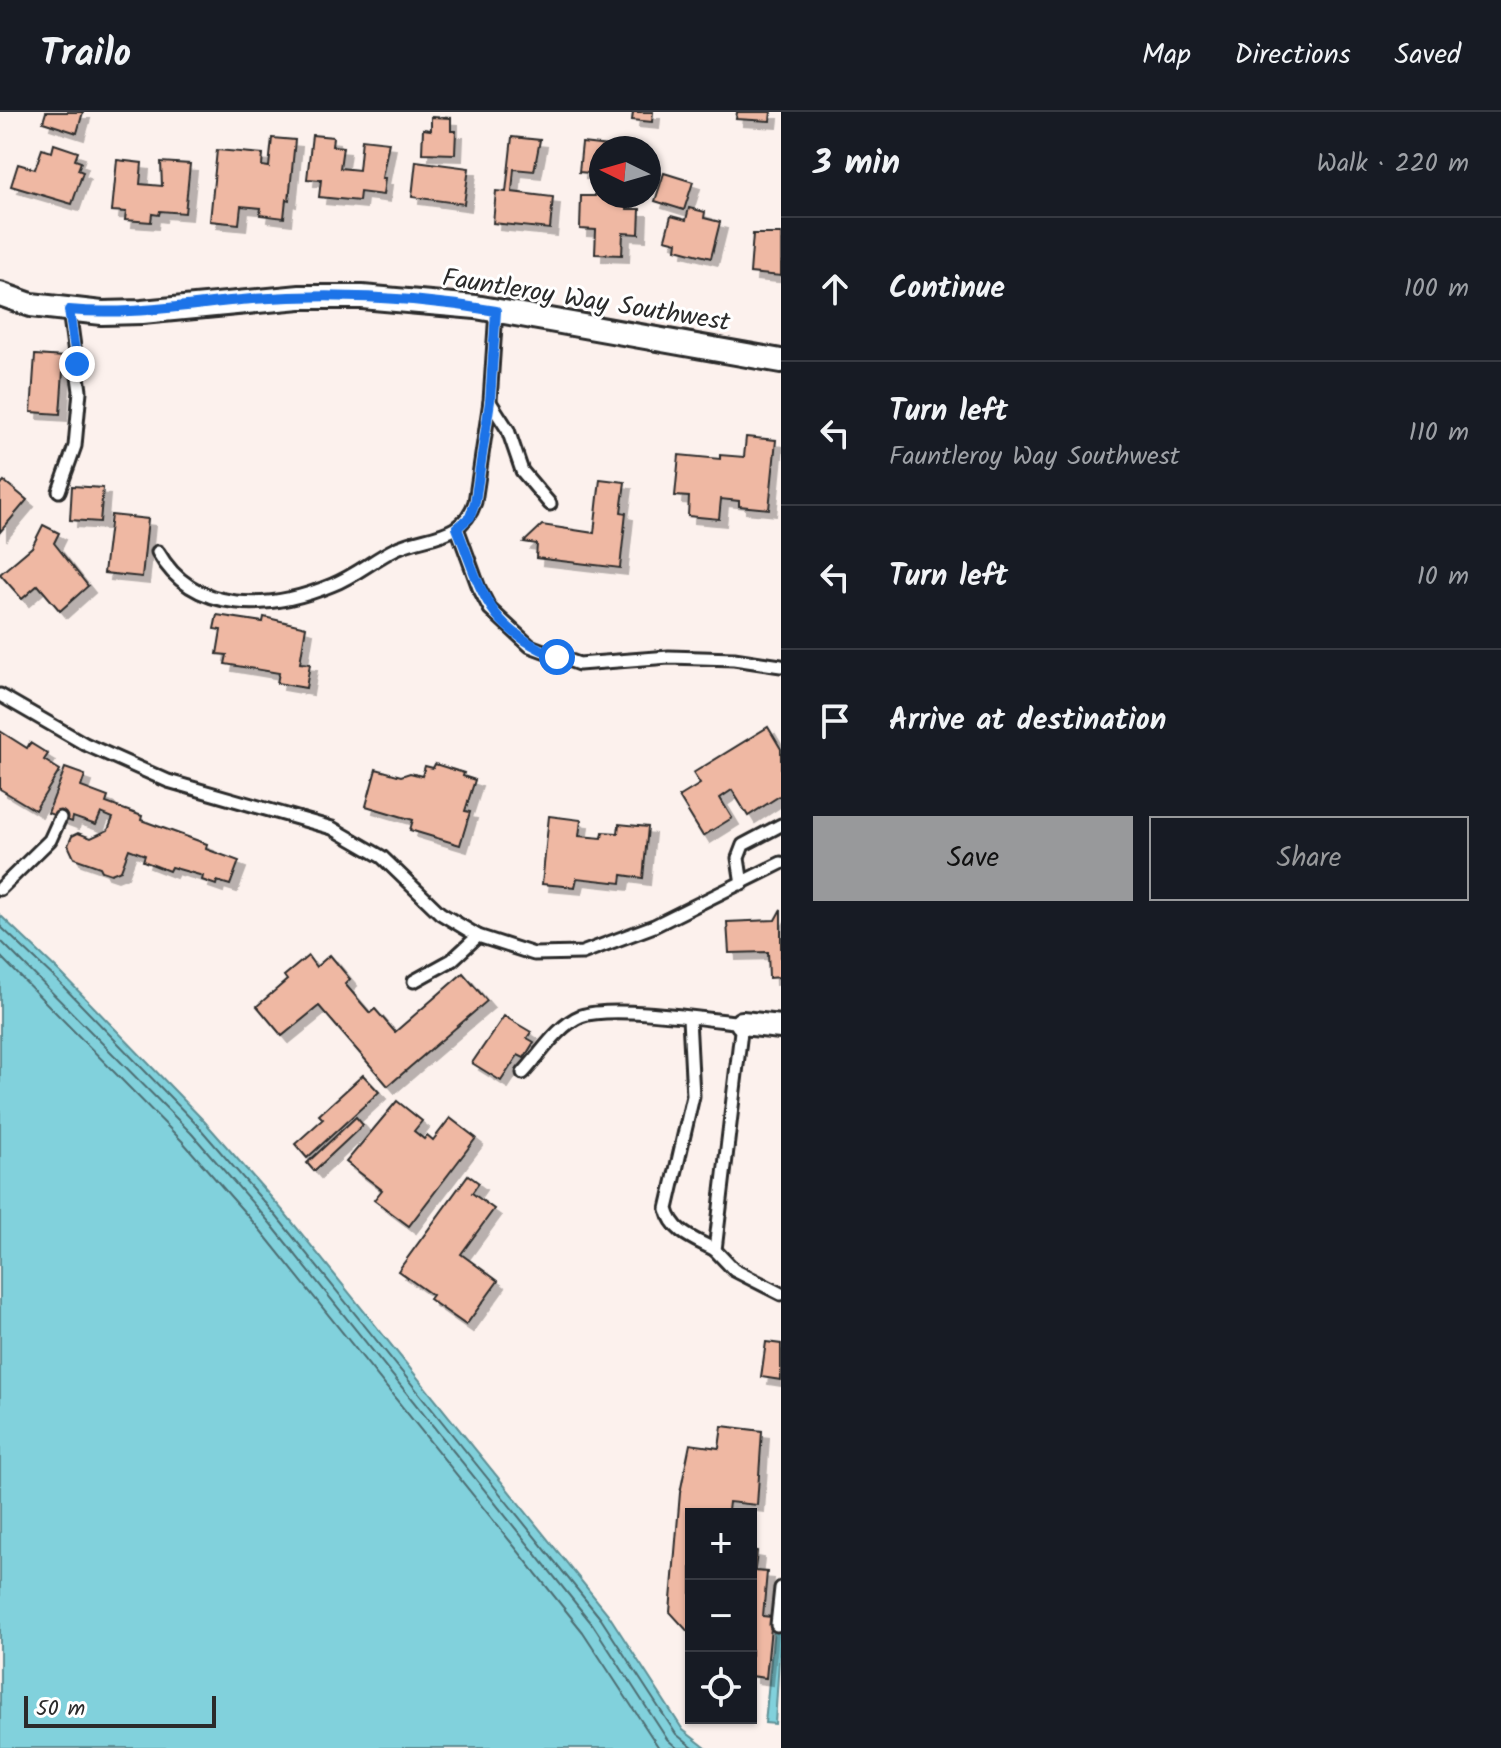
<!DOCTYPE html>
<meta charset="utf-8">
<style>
body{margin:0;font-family:Kalam,sans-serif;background:#20242c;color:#f1f3f6}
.controls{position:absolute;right:24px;bottom:24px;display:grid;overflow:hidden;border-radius:0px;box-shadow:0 2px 6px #0004}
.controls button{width:72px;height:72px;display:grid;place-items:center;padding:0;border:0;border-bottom:2px solid #363941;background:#171b24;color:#f1f3f6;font:40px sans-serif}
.compass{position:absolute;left:589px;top:24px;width:72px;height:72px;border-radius:50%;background:#171b24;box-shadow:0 2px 6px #0004;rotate:275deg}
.scale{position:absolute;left:24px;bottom:20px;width:192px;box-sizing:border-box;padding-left:8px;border:4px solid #2b2b2b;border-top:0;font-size:22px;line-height:28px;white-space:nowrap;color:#2b2b2b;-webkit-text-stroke:6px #fff;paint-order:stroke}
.stop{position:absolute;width:24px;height:24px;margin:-18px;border:6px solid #1a73e8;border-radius:50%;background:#fff}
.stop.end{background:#1a73e8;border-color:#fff;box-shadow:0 2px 8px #0008}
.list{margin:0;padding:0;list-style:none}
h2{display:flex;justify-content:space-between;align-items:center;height:104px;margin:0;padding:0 32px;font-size:34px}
h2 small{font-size:26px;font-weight:400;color:#9ea1a6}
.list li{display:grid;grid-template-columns:52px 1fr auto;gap:24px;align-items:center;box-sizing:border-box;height:144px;padding:0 32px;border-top:2px solid #363941}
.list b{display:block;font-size:30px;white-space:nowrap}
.list p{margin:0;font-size:26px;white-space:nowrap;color:#9ea1a6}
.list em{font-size:26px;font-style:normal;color:#9ea1a6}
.actions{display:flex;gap:16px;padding:24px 32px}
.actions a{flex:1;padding:18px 0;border:2px solid #98999b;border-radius:0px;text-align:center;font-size:28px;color:#98999b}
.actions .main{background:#98999b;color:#111}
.icon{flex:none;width:44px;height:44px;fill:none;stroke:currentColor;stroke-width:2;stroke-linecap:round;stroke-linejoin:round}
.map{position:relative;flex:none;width:781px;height:1636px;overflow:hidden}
header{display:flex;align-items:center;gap:48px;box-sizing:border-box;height:112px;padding:0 40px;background:#171b24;border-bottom:2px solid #363941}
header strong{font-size:38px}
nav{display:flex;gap:44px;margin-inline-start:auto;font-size:28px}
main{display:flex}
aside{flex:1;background:#171b24}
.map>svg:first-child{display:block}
</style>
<header>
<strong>Trailo</strong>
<nav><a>Map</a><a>Directions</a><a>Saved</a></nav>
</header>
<main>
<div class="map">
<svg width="781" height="1636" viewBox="0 0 781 1636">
<defs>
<filter id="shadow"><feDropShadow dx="7" dy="7" stdDeviation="0" flood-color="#0004"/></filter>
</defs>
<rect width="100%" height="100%" fill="#fcf1ed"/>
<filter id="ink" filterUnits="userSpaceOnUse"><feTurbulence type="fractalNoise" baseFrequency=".0125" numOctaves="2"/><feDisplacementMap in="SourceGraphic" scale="16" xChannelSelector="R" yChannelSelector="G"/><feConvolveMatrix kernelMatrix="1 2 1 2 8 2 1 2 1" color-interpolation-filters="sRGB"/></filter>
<g filter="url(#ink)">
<g fill="#81d1dc" stroke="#5f8f95" stroke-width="2">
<polygon points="0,803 61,861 204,1009 284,1100 608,1502 683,1618 706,1636 0,1636"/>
<polygon points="781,1514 775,1612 765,1611 774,1516"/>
</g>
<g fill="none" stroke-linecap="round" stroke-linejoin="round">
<g stroke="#4d6d72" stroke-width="2">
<polyline points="0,814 56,867 198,1014 277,1105 601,1507 676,1622 693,1636"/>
<polyline points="0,828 191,1021 270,1111 593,1513 667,1627 677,1636"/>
<polyline points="0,844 182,1029 261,1119 583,1520 659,1636"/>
</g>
</g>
<g fill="#efb8a3" stroke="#2b2b2b" stroke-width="2" filter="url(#shadow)">
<polygon points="46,0 83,0 77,21 43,10"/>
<polygon points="633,0 653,0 652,10 632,8"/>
<polygon points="737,0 771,0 770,9 736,7"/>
<polygon points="431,5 451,6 451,19 456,19 455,42 422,41 423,17 431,18"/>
<polygon points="312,23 333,25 332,34 343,35 340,56 359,58 362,27 389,30 382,66 385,66 383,83 360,80 359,89 319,85 321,68 307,67"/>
<polygon points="512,25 540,28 534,59 514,57 512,80 553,85 550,117 493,111 496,79 506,80"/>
<polygon points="272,26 295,28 289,88 286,87 284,106 260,103 261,96 241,94 239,112 210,109 217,38 263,42 262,54 269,55"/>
<polygon points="582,31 608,34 608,36 601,36 601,62 579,60"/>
<polygon points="54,32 78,40 75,48 81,50 78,58 83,60 72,92 11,74 18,52 35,57 42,37 52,40"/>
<polygon points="117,48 142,51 140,72 162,74 161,50 190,52 185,101 160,99 159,103 152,102 151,110 125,108 126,100 112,99"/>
<polygon points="416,49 469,56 464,92 412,85"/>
<polygon points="664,61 693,70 684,98 655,89"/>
<polygon points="595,79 601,80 601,84 627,84 627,97 640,97 639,122 623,121 622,143 595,142 596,118 580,117 581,84 595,84"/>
<polygon points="689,96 705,100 704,106 720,110 711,146 676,137 677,130 665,127 671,104 686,108"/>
<polygon points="753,122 781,122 781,164 750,161"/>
<polygon points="35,243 64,245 60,302 31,300"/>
<polygon points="746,325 776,328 769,397 739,394 739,389 721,387 719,407 688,404 689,385 675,384 679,343 720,347 720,343 744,345"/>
<polygon points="600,367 625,370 621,400 626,401 620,456 536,446 537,432 524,430 542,413 594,421"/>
<polygon points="4,369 27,388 0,420 0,374"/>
<polygon points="72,374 103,376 100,410 70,408"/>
<polygon points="111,403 148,407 142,465 104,461"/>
<polygon points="43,413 59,421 54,431 88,474 60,499 38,473 22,487 0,462 32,435"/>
<polygon points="217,503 263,510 264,505 306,515 300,551 310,552 306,576 277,571 279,561 225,552 227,543 217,542 221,518 214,517"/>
<polygon points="768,615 781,637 781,683 748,704 732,678 720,686 732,706 703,724 679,685 700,672 693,661"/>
<polygon points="0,619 27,636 30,631 48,642 44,648 60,658 35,698 0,677"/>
<polygon points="435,652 464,661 463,664 475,668 465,699 470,700 460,733 410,718 413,708 366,694 376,657 401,664 410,661 422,664 425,654 433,656"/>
<polygon points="65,656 85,663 81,675 108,685 106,691 142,704 141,708 207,732 206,737 239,749 230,773 217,769 216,773 202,768 203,764 171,755 169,759 143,749 145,743 129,737 121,758 111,762 102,759 100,755 74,746 68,733 72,724 78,721 91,726 108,718 113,706 101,701 96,713 73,705 72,710 48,701"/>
<polygon points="549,704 581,708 579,724 602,726 603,720 618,721 619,712 648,715 643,766 622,763 621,771 577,766 575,775 542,772"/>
<polygon points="781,797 781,865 769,866 768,840 729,841 727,810 775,808"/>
<polygon points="330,843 350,867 345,872 370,901 375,897 395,920 463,861 487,889 388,974 319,894 282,924 257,894 287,868 284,864 308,844 316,855"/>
<polygon points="504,904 531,920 527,926 534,930 524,946 518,943 501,969 472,951"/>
<polygon points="363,963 379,980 307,1046 295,1032 323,1007 319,1003"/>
<polygon points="397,989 422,1009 414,1019 424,1027 427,1023 433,1028 450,1006 476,1026 409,1114 374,1088 382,1078 346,1050"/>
<polygon points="356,1005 363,1013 314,1059 307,1051"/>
<polygon points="468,1063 479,1071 472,1081 494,1097 461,1142 498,1169 466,1213 429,1187 432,1183 398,1159"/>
<polygon points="766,1230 781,1232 781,1268 761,1265"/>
<polygon points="722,1314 762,1319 757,1393 729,1390 728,1399 740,1400 740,1402 691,1402 691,1523 670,1500 680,1381 690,1332 719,1336"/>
<polygon points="751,1438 757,1439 755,1459 767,1460 763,1504 772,1505 766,1566 751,1564"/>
</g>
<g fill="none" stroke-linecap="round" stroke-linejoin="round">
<defs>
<g id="lane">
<polyline points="490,290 508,318 522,359 550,392"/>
<polyline points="59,379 75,334 80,279 69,198"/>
<polyline points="457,416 479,476 490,497 530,534 579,552 669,545 734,547 781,554"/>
<path d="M 158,440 C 194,504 272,498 332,473 C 355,464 373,448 395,437 C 426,422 462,429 475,390 L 490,289 L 496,199"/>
<polyline points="0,583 85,632 168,669 332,716 382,745 440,801 478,824 534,842 582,841 654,814 781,751"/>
<polyline points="742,772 738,746 743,733 781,713"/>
<polyline points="0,777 50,728 60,706"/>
<polyline points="414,869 452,848 478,824"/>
<path d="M 689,906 L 693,984 L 667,1097 C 673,1121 695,1127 715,1138"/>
<path d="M 523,961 C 540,943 558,913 581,904 C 611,893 706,907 742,911 L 715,1138 L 734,1158 L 781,1182"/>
<polyline points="777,1513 781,1476"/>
</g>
<g id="street">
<polyline points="0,182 31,193 102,201 142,200 300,185 362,185 476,195 781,249"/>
<polyline points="742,911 781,915"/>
</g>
</defs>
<use href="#lane" stroke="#2b2b2b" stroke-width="17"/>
<use href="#street" stroke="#2b2b2b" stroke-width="28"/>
<use href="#lane" stroke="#fff" stroke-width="11"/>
<use href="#street" stroke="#fff" stroke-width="22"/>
</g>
</g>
<g fill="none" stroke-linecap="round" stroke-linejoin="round" filter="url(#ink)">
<path stroke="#1a73e8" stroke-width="10" d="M 77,252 L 69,198 C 131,204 190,192 252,187 C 333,181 416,185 496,199 L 490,289 L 475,390 L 470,405 L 457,416 C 483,481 486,515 557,545"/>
</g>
<g text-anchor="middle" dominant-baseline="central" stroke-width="6" stroke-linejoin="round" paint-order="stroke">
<g font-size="26" fill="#2b2b2b" stroke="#fff">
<text transform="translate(586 189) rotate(9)">Fauntleroy Way Southwest</text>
</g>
</g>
</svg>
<div class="controls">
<button>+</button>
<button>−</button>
<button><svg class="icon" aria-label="locate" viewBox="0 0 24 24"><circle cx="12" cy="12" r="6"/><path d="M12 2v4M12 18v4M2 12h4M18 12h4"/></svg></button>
</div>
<svg class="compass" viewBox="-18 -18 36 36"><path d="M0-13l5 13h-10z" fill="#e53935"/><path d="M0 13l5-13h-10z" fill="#9ea1a6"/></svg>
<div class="scale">50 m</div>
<div class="stop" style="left:557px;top:545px"></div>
<div class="stop end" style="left:77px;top:252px"></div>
</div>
<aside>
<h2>3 min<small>Walk · 220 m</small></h2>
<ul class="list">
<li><svg class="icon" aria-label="ahead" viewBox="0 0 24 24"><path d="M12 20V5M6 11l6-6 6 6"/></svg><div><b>Continue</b></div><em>100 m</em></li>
<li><svg class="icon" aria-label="left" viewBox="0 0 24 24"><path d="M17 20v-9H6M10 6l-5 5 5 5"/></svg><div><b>Turn left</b><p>Fauntleroy Way Southwest</p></div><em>110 m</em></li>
<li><svg class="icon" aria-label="left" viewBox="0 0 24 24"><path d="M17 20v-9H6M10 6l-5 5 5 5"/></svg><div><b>Turn left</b></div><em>10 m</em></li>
<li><svg class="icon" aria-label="arrive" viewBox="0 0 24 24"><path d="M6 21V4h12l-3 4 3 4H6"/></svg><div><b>Arrive at destination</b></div></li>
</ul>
<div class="actions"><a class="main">Save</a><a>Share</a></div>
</aside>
</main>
